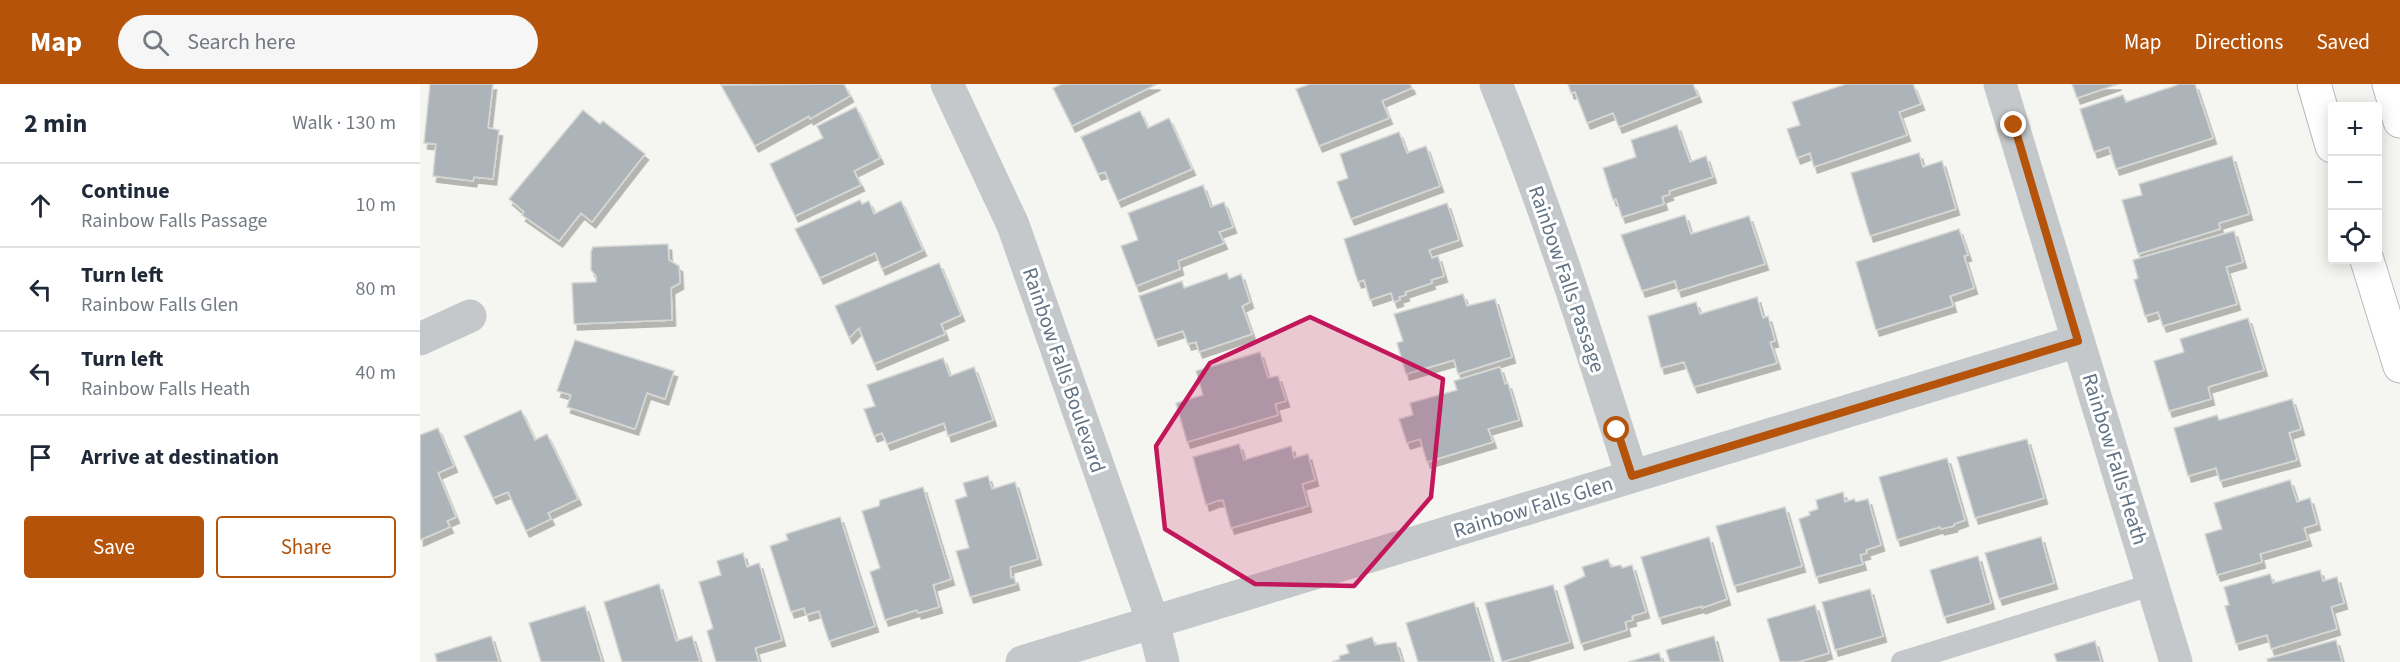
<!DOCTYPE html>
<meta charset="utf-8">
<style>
body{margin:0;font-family:"Source Sans 3",sans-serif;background:#f6f6f7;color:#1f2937}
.controls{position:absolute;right:18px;top:18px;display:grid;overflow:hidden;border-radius:6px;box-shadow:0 3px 15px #0003}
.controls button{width:54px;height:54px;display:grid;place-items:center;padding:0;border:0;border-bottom:2px solid #e0e1e3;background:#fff;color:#1f2937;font:30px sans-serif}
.stop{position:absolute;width:18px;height:18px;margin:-14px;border:4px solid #b45309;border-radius:50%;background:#fff}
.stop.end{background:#b45309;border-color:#fff;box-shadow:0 2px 6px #0008}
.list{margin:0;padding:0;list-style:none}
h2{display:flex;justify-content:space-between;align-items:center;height:78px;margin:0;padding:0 24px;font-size:26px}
h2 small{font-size:20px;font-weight:400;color:#747a83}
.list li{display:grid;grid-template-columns:39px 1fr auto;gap:18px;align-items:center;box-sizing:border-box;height:84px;padding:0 24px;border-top:2px solid #e0e1e3}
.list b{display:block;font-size:22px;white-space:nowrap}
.list p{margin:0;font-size:20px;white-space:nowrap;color:#747a83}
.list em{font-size:20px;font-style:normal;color:#747a83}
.actions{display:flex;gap:12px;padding:18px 24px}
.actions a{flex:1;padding:14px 0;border:2px solid #b45309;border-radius:6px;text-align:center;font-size:21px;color:#b45309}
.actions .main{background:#b45309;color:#fff}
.icon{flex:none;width:33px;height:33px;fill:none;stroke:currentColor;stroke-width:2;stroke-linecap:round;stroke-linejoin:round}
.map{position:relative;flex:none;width:1980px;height:578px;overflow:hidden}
header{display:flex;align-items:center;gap:36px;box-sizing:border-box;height:84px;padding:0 30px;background:#b45309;color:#fff}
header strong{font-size:28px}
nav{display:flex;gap:33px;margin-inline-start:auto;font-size:21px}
.search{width:420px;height:54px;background:#f6f6f7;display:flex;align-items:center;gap:15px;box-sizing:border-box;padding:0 21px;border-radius:33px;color:#747a83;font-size:22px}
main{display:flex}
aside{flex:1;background:#fff}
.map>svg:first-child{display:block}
</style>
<header>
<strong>Map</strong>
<div class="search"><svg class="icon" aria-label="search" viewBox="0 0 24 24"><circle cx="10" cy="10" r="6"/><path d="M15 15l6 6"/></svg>Search here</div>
<nav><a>Map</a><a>Directions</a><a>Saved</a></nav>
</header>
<main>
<aside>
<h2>2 min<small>Walk · 130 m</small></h2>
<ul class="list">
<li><svg class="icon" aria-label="ahead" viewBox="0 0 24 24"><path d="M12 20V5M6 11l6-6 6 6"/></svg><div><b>Continue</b><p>Rainbow Falls Passage</p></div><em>10 m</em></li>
<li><svg class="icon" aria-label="left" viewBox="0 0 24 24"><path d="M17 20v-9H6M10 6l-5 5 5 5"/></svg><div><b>Turn left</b><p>Rainbow Falls Glen</p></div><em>80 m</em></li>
<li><svg class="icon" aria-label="left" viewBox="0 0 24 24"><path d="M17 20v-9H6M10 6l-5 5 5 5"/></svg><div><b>Turn left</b><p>Rainbow Falls Heath</p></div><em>40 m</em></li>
<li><svg class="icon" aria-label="arrive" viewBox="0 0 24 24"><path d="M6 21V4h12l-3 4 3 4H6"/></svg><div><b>Arrive at destination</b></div></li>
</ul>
<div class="actions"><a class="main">Save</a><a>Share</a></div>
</aside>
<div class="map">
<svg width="1980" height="578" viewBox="0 0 1980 578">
<defs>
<filter id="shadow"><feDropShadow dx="3.5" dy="6" stdDeviation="0" flood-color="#0004"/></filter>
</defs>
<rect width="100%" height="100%" fill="#f5f5f1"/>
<g fill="#acb4ba" stroke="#d6d7d4" stroke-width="1.5" filter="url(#shadow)">
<polygon points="10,0 73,0 68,44 79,46 73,95 54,93 53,97 13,92 16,60 4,59"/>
<polygon points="424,0 430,12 390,35 389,32 335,62 301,1"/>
<polygon points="642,0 737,0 652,42 633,4"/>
<polygon points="890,0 990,0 992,4 962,17 969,34 899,62 876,5"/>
<polygon points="1148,0 1273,0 1278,12 1199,43 1193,29 1167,39 1155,8 1151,9"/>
<polygon points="1426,0 1493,0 1501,20 1479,28 1487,51 1394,83 1390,69 1377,74 1367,45 1380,41 1372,18"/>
<polygon points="1652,0 1698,0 1657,14"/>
<polygon points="1760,0 1775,0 1793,54 1696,85 1689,63 1674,68 1660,25 1703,11 1706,18"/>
<polygon points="436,23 460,74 434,87 441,101 375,132 350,80 403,54 397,42"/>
<polygon points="163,26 180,40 183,37 225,70 172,138 161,129 139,157 102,131 104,128 89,115"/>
<polygon points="720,27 728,44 749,34 772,85 698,117 685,88 678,90 661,53"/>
<polygon points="1257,41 1270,78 1286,72 1293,93 1249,107 1250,110 1242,113 1244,120 1202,133 1196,115 1193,116 1183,84 1216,73 1211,56"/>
<polygon points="979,48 987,69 1006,62 1020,102 931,135 917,98 928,94 920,70"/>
<polygon points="1499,69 1503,83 1522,77 1536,125 1450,152 1431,89"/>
<polygon points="1812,72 1829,130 1799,139 1800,145 1718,170 1702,116 1722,111 1719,100"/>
<polygon points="783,101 791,123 804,118 813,143 799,148 804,159 758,177 760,185 716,202 701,162 718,156 708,129"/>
<polygon points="440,116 442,120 449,117 454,130 481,117 503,166 462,185 455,169 400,194 375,145"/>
<polygon points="1027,119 1039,156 1009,166 1012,174 1018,172 1024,192 1011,196 1012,199 985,208 986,211 979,213 980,216 974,218 971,209 950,216 944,196 938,198 924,155"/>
<polygon points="1265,131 1271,150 1329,132 1345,180 1258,207 1255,197 1222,207 1201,151"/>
<polygon points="1539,145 1548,171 1544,172 1554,204 1530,212 1533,222 1456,246 1436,178"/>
<polygon points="1814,147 1823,178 1806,183 1817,220 1743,242 1738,228 1725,232 1714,196 1718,194 1713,176"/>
<polygon points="248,160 249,176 259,182 260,199 251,204 252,236 154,240 152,199 176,198 176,192 171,186 171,168 173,163"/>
<polygon points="519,179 541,231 521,240 525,250 454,280 439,244 429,254 415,222"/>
<polygon points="807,189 809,195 821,190 830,218 822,222 832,250 779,268 776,258 768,260 763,247 735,256 719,212 762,197 764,204"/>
<polygon points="1043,210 1047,222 1075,215 1092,273 1038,290 1034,276 986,290 977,259 983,257 974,230"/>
<polygon points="1337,213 1343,234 1348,232 1355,257 1350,258 1357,279 1274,303 1264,278 1241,284 1228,232 1276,218 1280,230"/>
<polygon points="1828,234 1844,286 1788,303 1791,315 1749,327 1734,277 1764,268 1760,255"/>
<polygon points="155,256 254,287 245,315 227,309 215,345 147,323 151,311 137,307"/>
<polygon points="840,268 848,294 858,292 866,317 855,320 858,331 767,358 756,319 783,311 776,287"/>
<polygon points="523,274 530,292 554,283 573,336 528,352 524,339 467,360 462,349 454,352 444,325 455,322 447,301"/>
<polygon points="1080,283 1085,300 1088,299 1099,336 1068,345 1073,358 1007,378 1000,355 987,359 979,335 993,331 990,319 1037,306 1034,297"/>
<polygon points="1872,315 1881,345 1869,349 1877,376 1800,397 1796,384 1768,392 1754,344 1797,331 1799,336"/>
<polygon points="101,326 115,356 127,350 158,415 128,429 131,435 106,447 88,408 73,414 44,352"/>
<polygon points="18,344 34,382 18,389 36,433 27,437 30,443 0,456 0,351"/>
<polygon points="1607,355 1624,414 1555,434 1537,373"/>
<polygon points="819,360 824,376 871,362 874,374 888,370 895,396 882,400 888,422 811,444 803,416 799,417 799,416 786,421 773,373"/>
<polygon points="1527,374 1545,436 1534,440 1534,442 1521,445 1520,443 1477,456 1459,393"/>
<polygon points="568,392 572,405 595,398 618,475 590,483 591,494 594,493 596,500 550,513 536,467 549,464 535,416 547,412 543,399"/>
<polygon points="1870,396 1877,418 1890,414 1897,440 1884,444 1888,456 1840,470 1842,478 1797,491 1785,450 1802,445 1794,419"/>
<polygon points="503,403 531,495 513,501 519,523 498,529 497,526 465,536 450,488 460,484 442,427 459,422 460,416"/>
<polygon points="1423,408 1425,418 1434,415 1436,418 1448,415 1461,461 1446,466 1447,469 1440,471 1443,480 1396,493 1379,435 1390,431 1389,428 1398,425 1396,416"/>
<polygon points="1365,423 1382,482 1314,502 1296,442"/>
<polygon points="420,433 455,542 409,557 399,527 386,531 384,524 371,528 350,462 368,456 366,450"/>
<polygon points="1289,453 1307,515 1282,524 1282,522 1239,534 1221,473"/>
<polygon points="1621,453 1634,499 1579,515 1565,469"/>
<polygon points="323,469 327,483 339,479 362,556 335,564 339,578 296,578 287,547 293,544 279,498 301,491 297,477"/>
<polygon points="1558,472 1571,519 1524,533 1510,486"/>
<polygon points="1188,475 1191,483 1201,481 1202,484 1212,481 1226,528 1212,532 1213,536 1205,538 1207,546 1161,560 1144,502 1165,492 1162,483"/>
<polygon points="1900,486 1903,497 1917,493 1924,519 1911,523 1917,545 1851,565 1847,551 1816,560 1805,522 1809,521 1804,503 1850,490 1853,499"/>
<polygon points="239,500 256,557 272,552 280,578 202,578 184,518"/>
<polygon points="1133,501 1150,558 1082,578 1065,519"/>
<polygon points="1450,505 1463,552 1415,566 1402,518"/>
<polygon points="1054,518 1072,578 998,578 986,539"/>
<polygon points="1395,521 1409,569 1378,578 1360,578 1347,535"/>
<polygon points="165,522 182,578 121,578 109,539"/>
<polygon points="71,552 79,578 17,578 15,570"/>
<polygon points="1294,552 1301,578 1250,578 1246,566"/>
<polygon points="952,553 955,561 976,558 982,578 912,578 920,575 919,572 929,569 926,561"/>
<polygon points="1916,556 1922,578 1848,578 1847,575"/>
<polygon points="1675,557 1681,578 1637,578 1634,570"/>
<polygon points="1239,569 1242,578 1208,578"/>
</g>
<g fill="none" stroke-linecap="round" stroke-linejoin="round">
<defs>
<g id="secondary">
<polyline points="1894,0 1912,62"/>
<polyline points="1969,0 1980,37"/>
<polyline points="1947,176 1980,282"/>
</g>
</defs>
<use href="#secondary" stroke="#b6bbc0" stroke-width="35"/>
<polyline stroke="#c4c8cb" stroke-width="22" points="1482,578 1734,500"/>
<g stroke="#c4c8cb" stroke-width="33">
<polyline points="527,0 593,141 733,538 743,578"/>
<path d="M 1076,0 C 1128,128 1170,260 1212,392"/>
<polyline points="1580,0 1756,578"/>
<polyline points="0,255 50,232"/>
<polyline points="602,578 1658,257"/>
</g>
<use href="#secondary" stroke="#fff" stroke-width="33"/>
</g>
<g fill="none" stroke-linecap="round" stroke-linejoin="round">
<polyline stroke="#b45309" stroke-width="8" points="1197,346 1212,392 1658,257 1594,41"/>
</g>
<path fill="#c2185b" fill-opacity="0.2" stroke="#c2185b" stroke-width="4.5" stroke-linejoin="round" d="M 890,233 L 1023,295 L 1011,413 L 934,502 L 835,500 L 745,445 L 736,362 L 790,279 Z"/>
<g text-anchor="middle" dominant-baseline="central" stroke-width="6" stroke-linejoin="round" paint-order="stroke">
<g font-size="21" fill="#627384" stroke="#fff">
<text transform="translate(1147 195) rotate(71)">Rainbow Falls Passage</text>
<text transform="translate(644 286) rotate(71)">Rainbow Falls Boulevard</text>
<text transform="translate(1695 375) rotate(73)">Rainbow Falls Heath</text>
<text transform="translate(1113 423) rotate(-17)">Rainbow Falls Glen</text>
</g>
</g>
</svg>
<div class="controls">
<button>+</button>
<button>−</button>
<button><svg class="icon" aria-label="locate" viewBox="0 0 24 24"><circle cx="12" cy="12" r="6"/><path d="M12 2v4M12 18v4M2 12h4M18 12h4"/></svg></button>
</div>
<div class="stop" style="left:1197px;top:346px"></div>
<div class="stop end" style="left:1594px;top:41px"></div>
</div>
</main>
